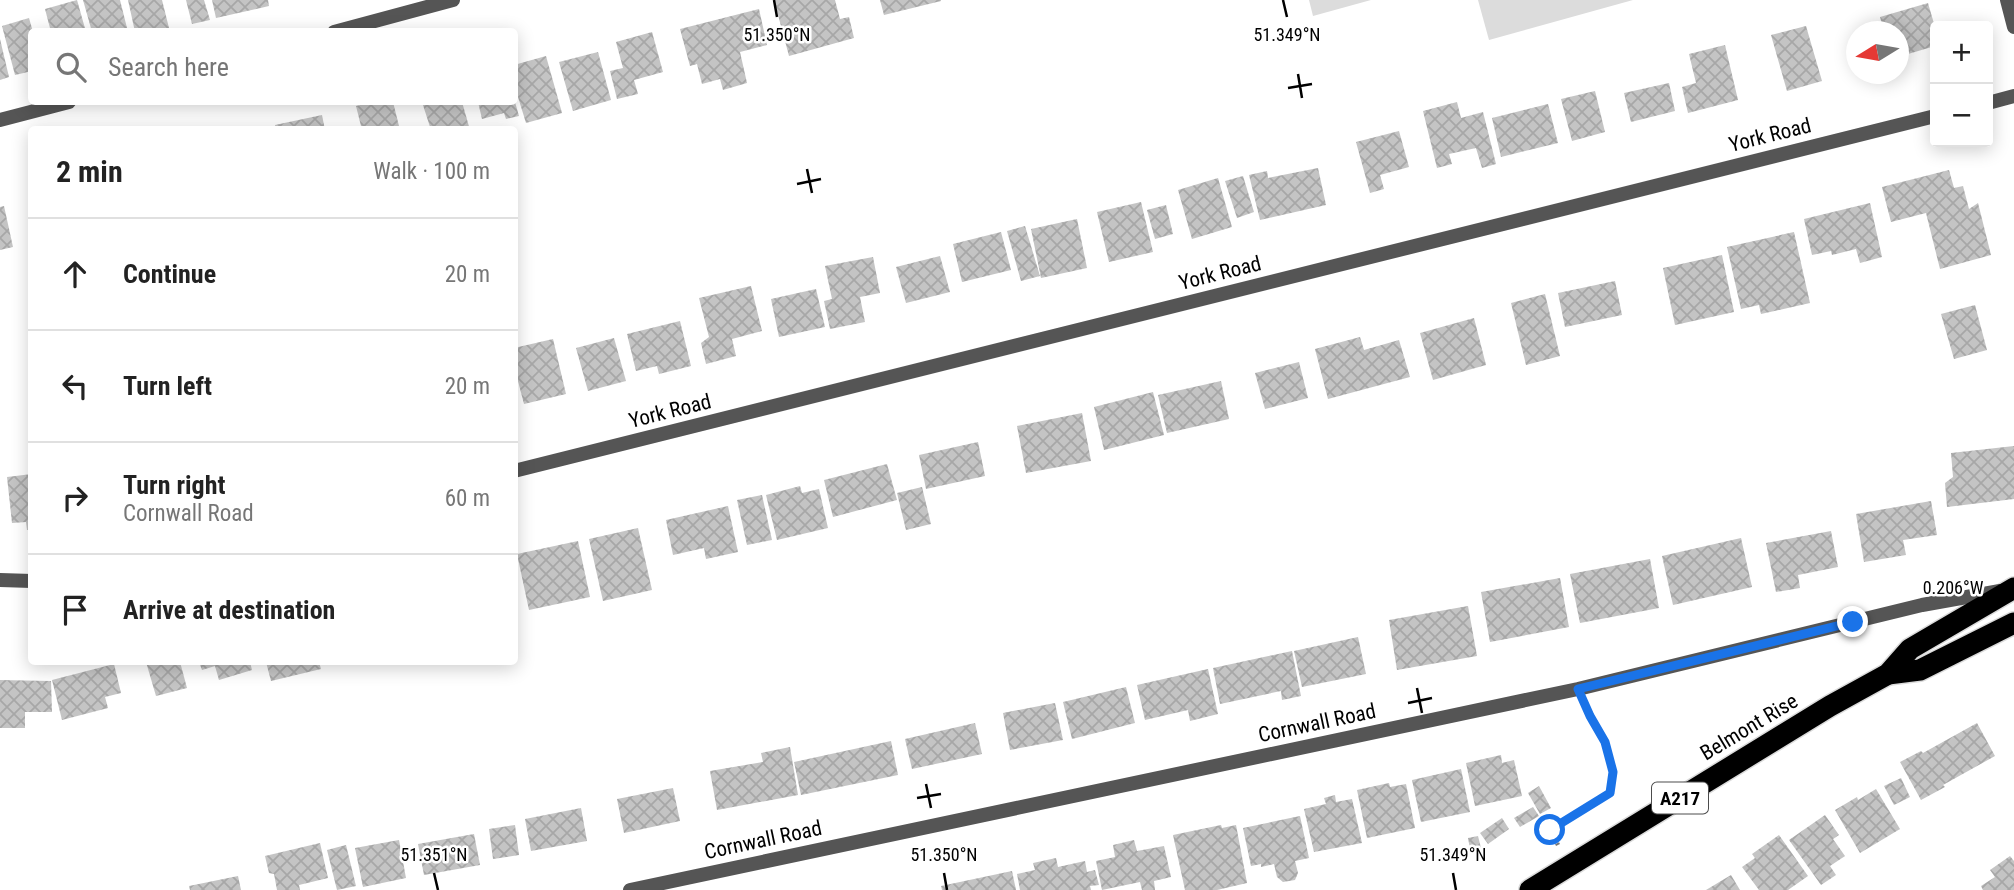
<!DOCTYPE html>
<meta charset="utf-8">
<style>
body{margin:0;font-family:"Roboto Condensed",sans-serif;background:#f6f6f6;color:#222}
.controls{position:absolute;right:21px;top:21px;display:grid;overflow:hidden;border-radius:7px;box-shadow:0 4px 18px #0003}
.controls button{width:63px;height:63px;display:grid;place-items:center;padding:0;border:0;border-bottom:2px solid #e0e0e0;background:#fff;color:#222;font:35px sans-serif}
.compass{position:absolute;left:1846px;top:21px;width:63px;height:63px;border-radius:50%;background:#fff;box-shadow:0 4px 18px #0003;rotate:259deg}
.stop{position:absolute;width:21px;height:21px;margin:-16px;border:5px solid #1a73e8;border-radius:50%;background:#fff}
.stop.end{background:#1a73e8;border-color:#fff;box-shadow:0 2px 7px #0008}
.list{margin:0;padding:0;list-style:none}
h2{display:flex;justify-content:space-between;align-items:center;height:91px;margin:0;padding:0 28px;font-size:30px}
h2 small{font-size:23px;font-weight:400;color:#767676}
.list li{display:grid;grid-template-columns:46px 1fr auto;gap:21px;align-items:center;box-sizing:border-box;height:112px;padding:0 28px;border-top:2px solid #e0e0e0}
.list b{display:block;font-size:26px;white-space:nowrap}
.list p{margin:0;font-size:23px;white-space:nowrap;color:#767676}
.list em{font-size:23px;font-style:normal;color:#767676}
.icon{flex:none;width:38px;height:38px;fill:none;stroke:currentColor;stroke-width:2;stroke-linecap:round;stroke-linejoin:round}
.map{position:relative;flex:none;width:2014px;height:890px;overflow:hidden}
.search{position:absolute;background:#fff;box-shadow:0 4px 18px #0003;left:28px;top:28px;width:490px;height:77px;display:flex;align-items:center;gap:18px;box-sizing:border-box;padding:0 24px;border-radius:7px;color:#767676;font-size:26px}
.panel{position:absolute;background:#fff;box-shadow:0 4px 18px #0003;left:28px;top:126px;width:490px;height:539px;border-radius:7px}
.map>svg:first-child{display:block}
</style>
<div class="map">
<svg width="2014" height="890" viewBox="0 0 2014 890">
<defs>
<pattern id="building-cross-hatch" width="8" height="8" patternUnits="userSpaceOnUse" patternTransform="scale(1.75)"><rect width="8" height="8" fill="#c4c4c4"/><path d="M0 0l8 8M0 8l8-8" fill="none" stroke="#a7a7a7"/></pattern>
</defs>
<rect width="100%" height="100%" fill="#fff"/>
<g fill="#dcdcdc">
<polygon points="1309,0 1371,0 1313,16"/>
<polygon points="1478,0 1633,0 1489,40"/>
</g>
<g fill="url(#building-cross-hatch)">
<polygon points="77,0 86,32 51,32 45,9"/>
<polygon points="83,0 120,0 127,28 115,32 92,32"/>
<polygon points="128,0 162,0 170,32 135,32"/>
<polygon points="186,0 204,0 210,20 192,24"/>
<polygon points="212,0 268,0 269,6 216,18"/>
<polygon points="774,0 835,0 840,19 849,17 854,38 789,56"/>
<polygon points="880,0 941,0 941,1 884,15"/>
<polygon points="1928,3 1935,27 1935,46 1898,57 1898,32 1884,32 1880,17"/>
<polygon points="759,9 767,45 740,52 747,83 723,90 720,79 702,84 697,64 690,66 680,29"/>
<polygon points="29,18 33,32 32,71 15,75 2,26"/>
<polygon points="1806,26 1822,81 1787,91 1771,35"/>
<polygon points="652,32 663,72 634,80 638,94 617,99 610,71 623,68 616,42"/>
<polygon points="0,39 9,77 0,80"/>
<polygon points="1725,45 1738,100 1688,113 1682,87 1696,83 1689,54"/>
<polygon points="598,52 611,100 573,111 559,62"/>
<polygon points="546,56 562,113 526,123 514,84 514,65"/>
<polygon points="1669,83 1675,111 1631,122 1624,93"/>
<polygon points="1595,91 1605,132 1572,141 1561,99"/>
<polygon points="373,102 393,102 400,130 362,130 356,106"/>
<polygon points="422,102 462,102 470,130 431,130"/>
<polygon points="478,102 515,102 519,116 506,119 504,113 482,119"/>
<polygon points="1457,102 1461,118 1483,112 1496,164 1482,168 1476,148 1449,154 1452,164 1437,168 1423,111"/>
<polygon points="1548,104 1558,143 1501,157 1492,118"/>
<polygon points="322,115 325,130 276,130 275,125"/>
<polygon points="1399,131 1409,167 1380,175 1384,189 1370,193 1356,142"/>
<polygon points="1318,168 1326,205 1260,220 1249,175 1267,171 1268,178"/>
<polygon points="1949,170 1954,188 1963,186 1969,209 1978,203 1991,255 1940,269 1926,213 1891,222 1882,187"/>
<polygon points="1243,176 1254,212 1237,218 1225,181"/>
<polygon points="1218,178 1232,227 1192,239 1178,190"/>
<polygon points="1141,202 1153,252 1109,262 1097,212"/>
<polygon points="1870,203 1882,257 1860,263 1856,249 1832,255 1831,251 1812,255 1804,219"/>
<polygon points="1166,205 1173,234 1155,239 1147,210"/>
<polygon points="4,206 13,247 0,250 0,207"/>
<polygon points="1077,219 1087,268 1041,278 1031,229"/>
<polygon points="1025,226 1040,276 1021,281 1007,231"/>
<polygon points="1001,232 1011,270 962,282 953,244"/>
<polygon points="1794,232 1810,303 1761,314 1759,305 1741,309 1727,247"/>
<polygon points="1722,255 1734,312 1675,325 1663,268"/>
<polygon points="940,256 950,292 906,303 896,267"/>
<polygon points="873,257 880,293 860,297 865,322 830,329 824,301 832,299 825,266"/>
<polygon points="1615,281 1622,315 1565,327 1558,293"/>
<polygon points="751,286 762,331 732,339 736,356 706,364 701,343 709,337 699,298"/>
<polygon points="816,289 825,327 779,337 771,299"/>
<polygon points="1545,294 1560,356 1526,365 1511,303"/>
<polygon points="1975,305 1987,350 1954,359 1941,314"/>
<polygon points="1474,318 1486,365 1433,380 1420,333"/>
<polygon points="680,321 691,366 659,374 657,366 636,371 627,334"/>
<polygon points="1360,337 1364,350 1399,340 1410,377 1328,399 1315,349"/>
<polygon points="614,338 626,381 588,391 576,348"/>
<polygon points="553,339 566,394 524,404 514,366 514,348"/>
<polygon points="1299,362 1308,398 1265,409 1255,373"/>
<polygon points="1221,381 1229,419 1167,433 1158,395"/>
<polygon points="1153,392 1164,435 1104,450 1094,407"/>
<polygon points="1082,413 1091,461 1026,473 1017,426"/>
<polygon points="978,442 985,476 926,489 919,455"/>
<polygon points="2014,446 2014,499 1947,507 1945,483 1953,477 1951,453"/>
<polygon points="887,464 897,500 833,517 824,480"/>
<polygon points="32,474 32,530 27,530 26,522 12,523 7,477"/>
<polygon points="800,486 802,493 819,489 828,528 777,540 766,495"/>
<polygon points="922,487 931,524 906,530 897,493"/>
<polygon points="762,495 772,540 747,545 737,500"/>
<polygon points="1931,501 1937,535 1903,540 1906,555 1864,562 1856,514"/>
<polygon points="728,506 738,552 706,559 704,548 673,555 666,520"/>
<polygon points="638,528 652,590 603,601 589,539"/>
<polygon points="1831,531 1838,567 1798,575 1800,588 1776,592 1766,543"/>
<polygon points="1741,538 1752,587 1673,605 1662,556"/>
<polygon points="578,541 590,597 529,610 517,554"/>
<polygon points="1650,559 1659,608 1580,623 1570,574"/>
<polygon points="1560,578 1569,627 1490,642 1481,592"/>
<polygon points="1468,606 1477,656 1397,670 1389,620"/>
<polygon points="1358,637 1366,674 1302,687 1294,651"/>
<polygon points="1292,651 1301,696 1282,700 1281,691 1220,704 1213,668"/>
<polygon points="146,662 180,662 187,688 156,696"/>
<polygon points="199,662 250,662 252,670 219,680 215,666 202,670"/>
<polygon points="266,662 319,662 321,669 271,681"/>
<polygon points="114,664 121,693 105,697 108,708 62,720 52,680"/>
<polygon points="1208,669 1218,714 1190,721 1188,710 1145,720 1137,685"/>
<polygon points="0,680 51,681 52,712 25,712 25,728 0,728"/>
<polygon points="1126,687 1135,723 1072,739 1063,702"/>
<polygon points="1055,703 1063,740 1010,750 1003,713"/>
<polygon points="975,723 982,754 912,769 905,739"/>
<polygon points="1977,723 1995,756 1943,785 1945,787 1921,800 1900,762 1921,751 1923,753"/>
<polygon points="891,741 898,775 801,795 794,762"/>
<polygon points="790,747 798,795 717,810 710,771 763,762 761,753"/>
<polygon points="1501,755 1502,763 1514,760 1522,796 1475,806 1466,763"/>
<polygon points="1461,769 1470,812 1421,822 1412,780"/>
<polygon points="1901,778 1910,797 1894,805 1884,786"/>
<polygon points="1389,783 1390,787 1406,784 1415,828 1367,838 1357,790"/>
<polygon points="1539,786 1551,808 1540,814 1528,793"/>
<polygon points="673,788 680,821 624,833 617,799"/>
<polygon points="1876,789 1900,829 1860,853 1835,810 1857,797 1858,800"/>
<polygon points="1335,795 1336,802 1352,799 1362,843 1314,852 1304,809 1326,804 1324,798"/>
<polygon points="1533,807 1539,816 1520,827 1514,818"/>
<polygon points="581,808 587,841 531,851 525,819"/>
<polygon points="1825,815 1839,835 1833,839 1845,856 1830,866 1836,875 1821,885 1789,840"/>
<polygon points="1300,816 1309,858 1295,861 1298,873 1295,880 1283,882 1277,877 1274,864 1261,867 1261,864 1251,866 1243,828"/>
<polygon points="1502,818 1509,829 1488,844 1480,833"/>
<polygon points="515,825 519,855 493,859 489,829"/>
<polygon points="1221,825 1222,828 1236,825 1247,883 1217,890 1185,890 1173,835"/>
<polygon points="474,834 480,865 424,875 418,844"/>
<polygon points="1779,835 1808,876 1788,890 1759,890 1742,867 1755,858 1752,854"/>
<polygon points="1478,836 1482,852 1471,854 1468,838"/>
<polygon points="399,840 406,878 363,887 355,848"/>
<polygon points="1134,840 1137,851 1164,846 1171,877 1154,881 1155,890 1142,890 1140,882 1102,890 1096,861 1115,857 1113,845"/>
<polygon points="320,843 328,878 299,885 300,890 277,890 274,874 269,873 265,856"/>
<polygon points="346,845 356,886 337,890 327,850"/>
<polygon points="2010,856 2014,861 2014,890 1983,890 1981,886 1995,877 1990,870"/>
<polygon points="1056,858 1058,867 1085,861 1087,872 1095,870 1099,885 1090,886 1091,890 1020,890 1017,874 1035,870 1033,863"/>
<polygon points="1012,871 1016,890 942,890 941,886"/>
<polygon points="1731,875 1740,890 1706,890"/>
<polygon points="238,876 241,890 190,890 189,886"/>
</g>
<g fill="none" stroke-linecap="round" stroke-linejoin="round">
<defs>
<g id="highway">
<polyline points="1888,674 1920,670 2014,623"/>
<polyline points="1530,890 1830,706 1888,674 1910,649 2014,588"/>
</g>
</defs>
<use href="#highway" stroke="#dbdbdb" stroke-width="24"/>
<polyline stroke="#777" stroke-width="4.5" stroke-dasharray="2 3.5" stroke-linecap="butt" points="1558,845 1550,830 1610,793 1613,772 1605,742 1587,709"/>
<g stroke="#555" stroke-width="14">
<polyline points="2007,0 2014,27"/>
<polyline points="334,32 453,0"/>
<polyline points="1988,103 2014,96"/>
<polyline points="0,120 69,102"/>
<polyline points="514,471 1935,116"/>
<polyline points="0,580 32,581"/>
<polyline points="630,890 1578,689 1922,605 2000,591"/>
</g>
<use href="#highway" stroke="#000" stroke-width="21"/>
</g>
<g fill="none" stroke-linecap="round" stroke-linejoin="round">
<polyline stroke="#1a73e8" stroke-width="9" points="1550,830 1610,793 1613,772 1605,742 1590,716 1578,689 1853,622"/>
</g>
<path fill="none" stroke="#000" stroke-width="2.5" d="M 774,0 L 777,17M 1283,0 L 1287,17M 1298,74 L 1302,98M 1288,88 L 1312,84M 807,169 L 812,193M 797,184 L 821,179M 1997,588 L 2014,585M 1417,688 L 1422,713M 1408,703 L 1432,698M 926,784 L 931,808M 917,798 L 941,794M 434,873 L 438,890M 944,873 L 947,890M 1453,873 L 1456,890"/>
<g text-anchor="middle" dominant-baseline="central" stroke-width="5" stroke-linejoin="round" paint-order="stroke">
<rect fill="#fff" stroke="#4c4c4c" stroke-width="2" x="1652" y="782.5" width="56" height="31" rx="5"/>
<g font-size="19" font-weight="bold" fill="#000">
<text x="1680" y="798">A217</text>
</g>
<g font-size="21" fill="#000" stroke="#fff">
<text transform="translate(1770 135) rotate(-14)">York Road</text>
<text transform="translate(1220 273) rotate(-14)">York Road</text>
<text transform="translate(670 411) rotate(-14)">York Road</text>
<text transform="translate(1317 723) rotate(-12)">Cornwall Road</text>
<text transform="translate(1749 727) rotate(-31)">Belmont Rise</text>
<text transform="translate(763 840) rotate(-12)">Cornwall Road</text>
</g>
</g>
<g font-size="18" text-anchor="middle" fill="#000" stroke="#fff" stroke-width="5" stroke-linejoin="round" paint-order="stroke">
<text x="777" y="41">51.350°N</text>
<text x="1287" y="41">51.349°N</text>
<text x="1953" y="594">0.206°W</text>
<text x="434" y="861">51.351°N</text>
<text x="944" y="861">51.350°N</text>
<text x="1453" y="861">51.349°N</text>
</g>
</svg>
<div class="controls">
<button>+</button>
<button>−</button>
</div>
<svg class="compass" viewBox="-18 -18 36 36"><path d="M0-13l5 13h-10z" fill="#e53935"/><path d="M0 13l5-13h-10z" fill="#767676"/></svg>
<div class="stop" style="left:1550px;top:830px"></div>
<div class="stop end" style="left:1853px;top:622px"></div>
<div class="search"><svg class="icon" aria-label="search" viewBox="0 0 24 24"><circle cx="10" cy="10" r="6"/><path d="M15 15l6 6"/></svg>Search here</div>
<section class="panel">
<h2>2 min<small>Walk · 100 m</small></h2>
<ul class="list">
<li><svg class="icon" aria-label="ahead" viewBox="0 0 24 24"><path d="M12 20V5M6 11l6-6 6 6"/></svg><div><b>Continue</b></div><em>20 m</em></li>
<li><svg class="icon" aria-label="left" viewBox="0 0 24 24"><path d="M17 20v-9H6M10 6l-5 5 5 5"/></svg><div><b>Turn left</b></div><em>20 m</em></li>
<li><svg class="icon" aria-label="right" viewBox="0 0 24 24"><path d="M7 20v-9h11M14 6l5 5-5 5"/></svg><div><b>Turn right</b><p>Cornwall Road</p></div><em>60 m</em></li>
<li><svg class="icon" aria-label="arrive" viewBox="0 0 24 24"><path d="M6 21V4h12l-3 4 3 4H6"/></svg><div><b>Arrive at destination</b></div></li>
</ul>
</section>
</div>
